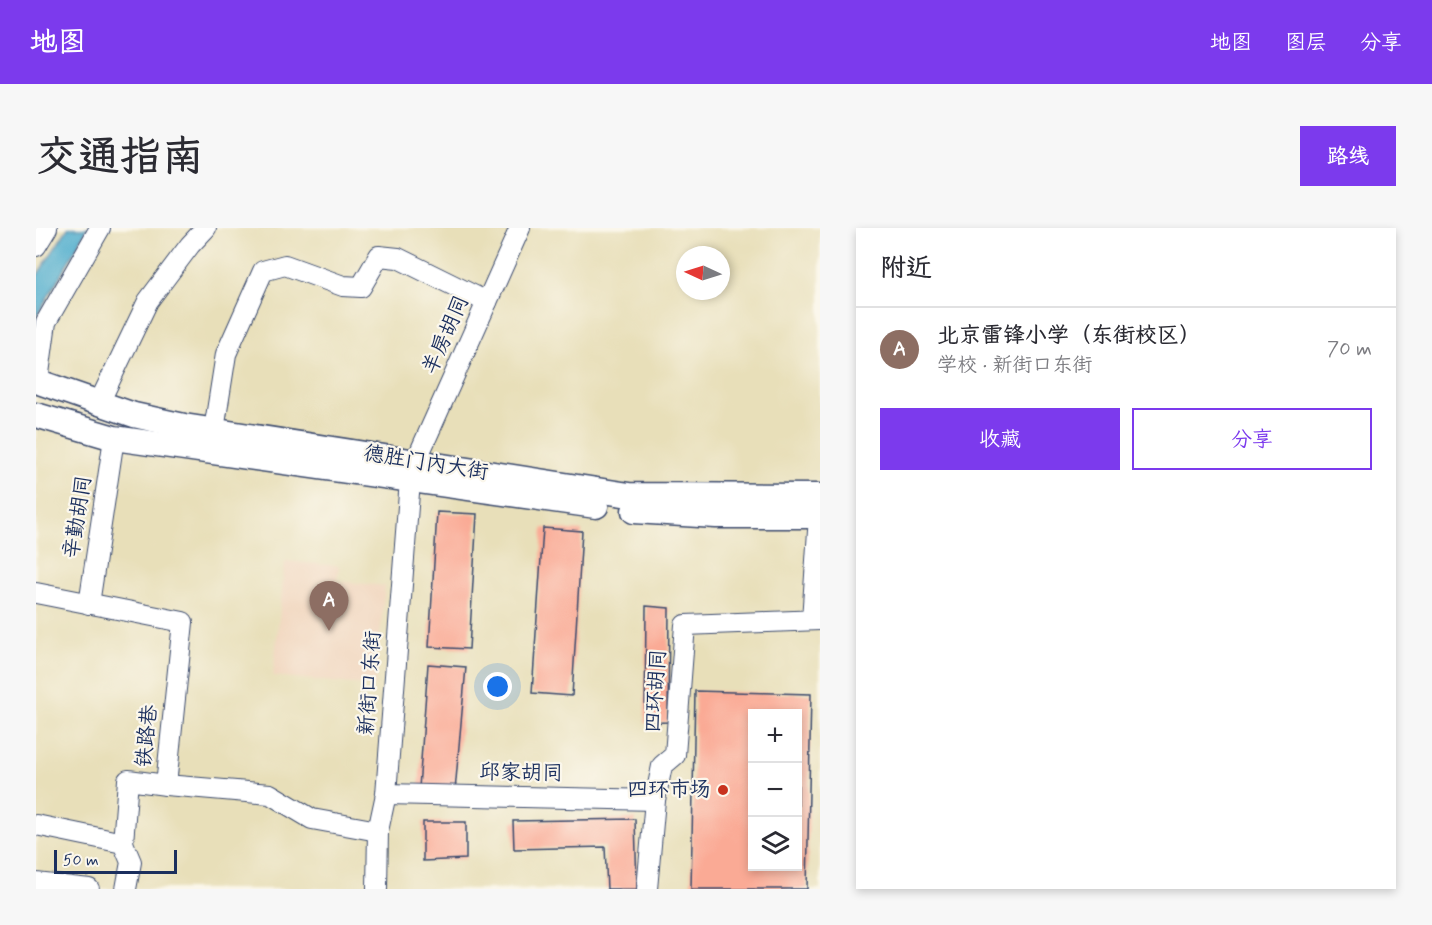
<!DOCTYPE html>
<html lang="zh">
<meta charset="utf-8">
<style>
body{margin:0;font-family:Mynerve,"LXGW WenKai TC",sans-serif;background:#f7f7f7;color:#2b2b33}
.controls{position:absolute;right:18px;bottom:18px;display:grid;overflow:hidden;border-radius:0px;box-shadow:0 3px 9px #0003}
.controls button{width:54px;height:54px;display:grid;place-items:center;padding:0;border:0;border-bottom:2px solid #e1e1e2;background:#fff;color:#2b2b33;font:30px sans-serif}
.compass{position:absolute;left:640px;top:18px;width:54px;height:54px;border-radius:50%;background:#fff;box-shadow:0 3px 9px #0003;rotate:274deg}
.scale{position:absolute;left:18px;bottom:15px;width:123px;box-sizing:border-box;padding-left:6px;border:3px solid #1b2f5e;border-top:0;font-size:16px;line-height:21px;white-space:nowrap;color:#1b2f5e;-webkit-text-stroke:4px #fbf7ec;paint-order:stroke}
.you{position:absolute;left:462px;top:459px;width:21px;height:21px;margin:-15px;border:4px solid #fff;border-radius:50%;background:#1a73e8;box-shadow:0 0 0 9px #1a73e833}
.badge{display:grid;place-items:center;width:39px;height:39px;border-radius:50%;background:#7c3aed;color:#fff;font-size:20px;font-weight:700}
.pin{position:absolute;translate:-50% -50px;filter:drop-shadow(0 2px 3px #0008)}
.pin::after{content:'';position:absolute;top:32px;width:21px;height:18px;background:inherit;clip-path:polygon(0 0,100% 0,50% 100%)}
.list{margin:0;padding:0;list-style:none}
h2{display:flex;justify-content:space-between;align-items:center;height:78px;margin:0;padding:0 24px;font-size:26px}
h2 small{font-size:20px;font-weight:400;color:#7c7c81}
.list li{display:grid;grid-template-columns:39px 1fr auto;gap:18px;align-items:center;box-sizing:border-box;height:84px;padding:0 24px;border-top:2px solid #e1e1e2}
.list b{display:block;font-size:22px;white-space:nowrap}
.list p{margin:0;font-size:20px;white-space:nowrap;color:#7c7c81}
.list em{font-size:20px;font-style:normal;color:#7c7c81}
.actions{display:flex;gap:12px;padding:18px 24px}
.actions a{flex:1;padding:14px 0;border:2px solid #7c3aed;border-radius:0px;text-align:center;font-size:21px;color:#7c3aed}
.actions .main{background:#7c3aed;color:#fff}
.icon{flex:none;width:33px;height:33px;fill:none;stroke:currentColor;stroke-width:2;stroke-linecap:round;stroke-linejoin:round}
.map{position:relative;flex:none;width:784px;height:661px;overflow:hidden;border-radius:0px}
header{display:flex;align-items:center;gap:36px;box-sizing:border-box;height:84px;padding:0 30px;background:#7c3aed;color:#fff}
header strong{font-size:28px}
nav{display:flex;gap:33px;margin-inline-start:auto;font-size:21px}
.intro{display:flex;align-items:center;justify-content:space-between;box-sizing:border-box;height:144px;padding:0 36px}
h1{margin:0;font-size:42px}
.button{padding:15px 27px;border-radius:0px;background:#7c3aed;color:#fff;font-size:21px;font-weight:700}
main{display:flex;gap:36px;padding:0 36px}
aside{flex:1;background:#fff;border-radius:0px;box-shadow:0 3px 9px #0003}
.map>svg:first-child{display:block}
</style>
<header>
<strong>地图</strong>
<nav><a>地图</a><a>图层</a><a>分享</a></nav>
</header>
<div class="intro"><h1>交通指南</h1><a class="button">路线</a></div>
<main>
<div class="map">
<svg width="784" height="661" viewBox="0 0 784 661">
<rect width="100%" height="100%" fill="#fbf7ec"/>
<filter id="ink" filterUnits="userSpaceOnUse"><feTurbulence type="fractalNoise" baseFrequency=".0167" numOctaves="2"/><feDisplacementMap in="SourceGraphic" scale="12" xChannelSelector="R" yChannelSelector="G"/><feConvolveMatrix kernelMatrix="1 2 1 2 8 2 1 2 1" color-interpolation-filters="sRGB"/></filter>
<filter id="wash" filterUnits="userSpaceOnUse"><feTurbulence type="fractalNoise" baseFrequency=".008" numOctaves="4" result="noise"/><feDisplacementMap in="SourceGraphic" scale="24" xChannelSelector="R" yChannelSelector="G"/><feGaussianBlur stdDeviation="1.35" result="paint"/><feColorMatrix in="noise" values="0 0 0 0 0 0 0 0 0 0 0 0 0 0 0 0 0 1.4 0 .05"/><feComposite in="paint" operator="in"/></filter>
<g filter="url(#wash)">
<rect width="100%" height="100%" fill="#e8dfb9"/>
<polygon fill="#f1d5bd" points="249,333 303,338 301,353 349,358 339,458 237,448"/>
<polygon fill="#4fadcd" stroke="#356e96" stroke-width="1.5" points="32,0 52,0 0,90 0,49"/>
<g id="blocks">
<g fill="#faaa95" fill-rule="evenodd">
<polygon points="401,284 441,286 433,421 393,419"/>
<polygon points="507,300 546,303 536,468 496,465"/>
<polygon points="610,378 633,380 632,494 609,495"/>
<polygon points="392,436 430,439 419,563 383,560"/>
<path d="M 659,463 L 775,466 L 771,661 L 655,661 ZM 716,485 L 762,485 L 762,638 L 716,638 Z"/>
<polygon points="599,591 601,661 571,661 569,619 478,621 477,593"/>
<polygon points="387,594 430,594 430,631 387,633"/>
</g>
</g>
</g>
<g filter="url(#ink)">
<use href="#blocks" fill-opacity="0" stroke="#3a496c" stroke-width="1.5"/>
<g fill="none" stroke-linecap="round" stroke-linejoin="round">
<defs>
<g id="minor">
<polyline points="0,18 11,0"/>
<polyline points="2,153 10,94 64,0"/>
<polyline points="63,175 112,73 154,17 170,0"/>
<polyline points="178,202 190,126 227,43 249,37 307,58 325,59 343,28 362,30 451,74"/>
<polyline points="0,365 147,394 130,557 234,566 276,591 342,603"/>
<polyline points="53,376 78,210"/>
<polyline points="776,392 783,288"/>
<polyline points="350,566 619,572"/>
<polyline points="0,597 87,615 95,634 90,661"/>
<polyline points="87,615 92,552 130,557"/>
<polyline points="0,655 53,661"/>
<polyline points="341,661 342,603 350,566 374,252 380,233 484,0"/>
<polyline points="611,661 619,572 626,538 639,527 649,397 784,392"/>
</g>
<g id="major">
<polyline points="0,153 98,187 148,198 593,267 784,268"/>
<polyline points="0,187 78,210 560,278"/>
<polyline points="598,283 680,288 784,288"/>
</g>
</defs>
<use href="#minor" stroke="#3a496c" stroke-width="22"/>
<use href="#major" stroke="#3a496c" stroke-width="27"/>
<use href="#minor" stroke="#fff" stroke-width="20"/>
<use href="#major" stroke="#fff" stroke-width="24"/>
</g>
</g>
<circle fill="#c8321e" stroke="#fbf7ec" stroke-width="2" cx="687" cy="562" r="6"/>
<g text-anchor="middle" dominant-baseline="central" stroke-width="4.5" stroke-linejoin="round" paint-order="stroke">
<g font-size="21" fill="#1b2f5e" stroke="#fbf7ec">
<text transform="translate(410 107) rotate(-66)">羊房胡同</text>
<text transform="translate(390 235) rotate(9)">德胜门内大街</text>
<text transform="translate(42 289) rotate(-81)">辛勤胡同</text>
<text transform="translate(334 455) rotate(-86)">新街口东街</text>
<text transform="translate(620 463) rotate(-86)">四环胡同</text>
<text transform="translate(111 508) rotate(-84)">铁路巷</text>
<text transform="translate(485 545) rotate(1)">邱家胡同</text>
</g>
<g font-size="21" fill="#1b2f5e" stroke="#fbf7ec" text-anchor="end">
<text x="675" y="562">四环市场</text>
</g>
</g>
</svg>
<div class="controls">
<button>+</button>
<button>−</button>
<button><svg class="icon" aria-label="layers" viewBox="0 0 24 24"><path d="M12 4l9 5-9 5-9-5zM3 14l9 5 9-5"/></svg></button>
</div>
<svg class="compass" viewBox="-18 -18 36 36"><path d="M0-13l5 13h-10z" fill="#e53935"/><path d="M0 13l5-13h-10z" fill="#7c7c81"/></svg>
<div class="scale">50 m</div>
<div class="you"></div>
<div class="pin badge" style="left:293px;top:403px;background:#8d6e63">A</div>
</div>
<aside>
<h2>附近<small></small></h2>
<ul class="list">
<li><span class="badge" style="background:#8d6e63">A</span><div><b>北京雷锋小学（东街校区）</b><p>学校 · 新街口东街</p></div><em>70 m</em></li>
</ul>
<div class="actions"><a class="main">收藏</a><a>分享</a></div>
</aside>
</main>
